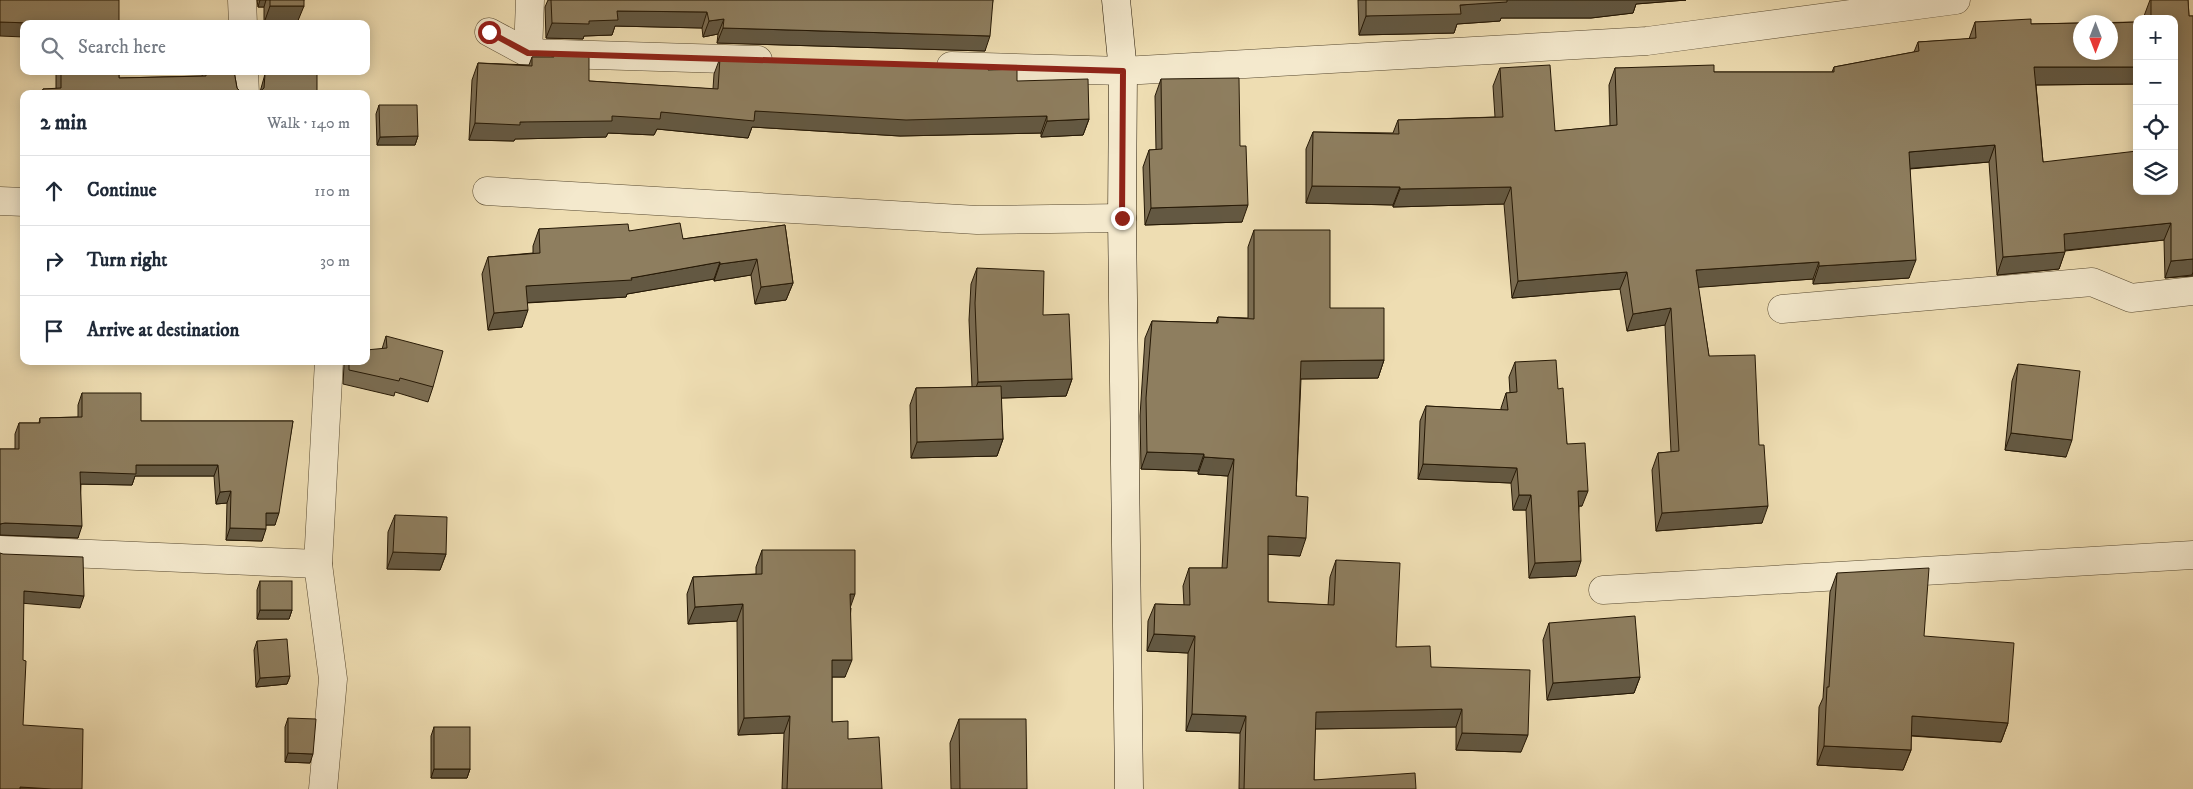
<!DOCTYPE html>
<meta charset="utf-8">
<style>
body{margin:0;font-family:"IM FELL DW Pica",serif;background:#f2f2f3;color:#1f2937}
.controls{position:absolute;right:15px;top:15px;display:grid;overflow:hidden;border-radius:10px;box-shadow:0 2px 12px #0003}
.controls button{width:45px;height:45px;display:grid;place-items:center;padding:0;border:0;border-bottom:1px solid #e0e1e3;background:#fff;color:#1f2937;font:25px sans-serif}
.compass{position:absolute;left:2073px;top:15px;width:45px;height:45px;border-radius:50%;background:#fff;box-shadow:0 2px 12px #0003;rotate:180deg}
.stop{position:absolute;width:15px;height:15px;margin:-11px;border:4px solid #8f2418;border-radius:50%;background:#fff}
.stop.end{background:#8f2418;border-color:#fff;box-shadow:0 1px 5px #0008}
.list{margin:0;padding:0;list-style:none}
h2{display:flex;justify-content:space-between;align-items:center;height:65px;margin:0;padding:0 20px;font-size:21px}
h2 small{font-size:16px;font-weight:400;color:#747a83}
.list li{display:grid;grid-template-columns:32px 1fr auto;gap:15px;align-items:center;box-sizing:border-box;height:70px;padding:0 20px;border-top:1px solid #e0e1e3}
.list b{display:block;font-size:19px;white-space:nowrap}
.list em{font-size:16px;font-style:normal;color:#747a83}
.icon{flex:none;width:28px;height:28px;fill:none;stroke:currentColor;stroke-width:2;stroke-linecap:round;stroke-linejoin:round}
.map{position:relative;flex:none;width:2193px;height:789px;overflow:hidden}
.search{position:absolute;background:#fff;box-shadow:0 2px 12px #0003;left:20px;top:20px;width:350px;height:55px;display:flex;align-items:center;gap:12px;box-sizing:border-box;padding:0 18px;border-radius:10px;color:#747a83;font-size:19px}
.panel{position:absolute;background:#fff;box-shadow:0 2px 12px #0003;left:20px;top:90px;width:350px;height:275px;border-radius:10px}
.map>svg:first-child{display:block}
</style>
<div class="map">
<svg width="2193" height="789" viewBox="0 0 2193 789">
<rect width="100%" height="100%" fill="#eeddb2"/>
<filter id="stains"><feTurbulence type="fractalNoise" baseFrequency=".004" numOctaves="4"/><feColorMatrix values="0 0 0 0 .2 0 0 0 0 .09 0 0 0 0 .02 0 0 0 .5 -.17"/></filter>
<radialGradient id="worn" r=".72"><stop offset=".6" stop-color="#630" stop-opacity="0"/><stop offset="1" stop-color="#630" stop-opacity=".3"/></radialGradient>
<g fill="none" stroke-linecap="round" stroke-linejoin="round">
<defs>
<g id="street">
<polyline points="242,0 243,24"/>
<polyline points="489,32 528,53 758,60"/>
<polyline points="528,53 530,0"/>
<polyline points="951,66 1123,71 1647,41 1956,0"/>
<polyline points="244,71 245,94"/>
<polyline points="487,191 977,220 1122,218"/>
<polyline points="0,201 24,202"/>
<polyline points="1782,309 2092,282 2131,298 2193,291"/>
<polyline points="0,550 318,564 333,679 323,789"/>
<polyline points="318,564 329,361"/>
<polyline points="1603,590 2193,555"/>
</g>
<polyline id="secondary" points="1116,0 1123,71 1122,218 1129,789"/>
</defs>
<use href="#street" stroke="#574930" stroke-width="29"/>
<use href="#secondary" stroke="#251805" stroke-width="29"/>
<use href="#street" stroke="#f4e9cd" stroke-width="28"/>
<use href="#secondary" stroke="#f4e9cd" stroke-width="28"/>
</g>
<g fill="#7a6c52" stroke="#251805">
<polygon points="257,0 304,0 297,23 264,23 264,7 258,7"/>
<polygon points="548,0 993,0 985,51 717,43 718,34 703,37 702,28 615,26 612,35 584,36 583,39 546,38 545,7"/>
<polygon points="1358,0 1686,0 1636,4 1633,13 1591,18 1501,18 1500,21 1457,24 1454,33 1359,35"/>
<polygon points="2150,0 2188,0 2189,16 2193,16 2193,276 2165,278 2164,240 2065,251 2059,269 1997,275 1989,162 1910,169 1909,278 1813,284 1813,279 1698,287 1709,356 1762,523 1656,531 1652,470 1658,453 1671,452 1665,325 1627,331 1620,289 1512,298 1504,204 1393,207 1393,205 1306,203 1306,149 1313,132 1393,133 1398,120 1495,117 1493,86 1500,68 1555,131 1610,126 1609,85 1615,68 1714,72 1832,72 1834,67 1914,52 1918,42 1969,39 1975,22 2031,24 2137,22 2137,84 2036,85 2043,162 2174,191 2174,19 2144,19 2144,16"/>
<polygon points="553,53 589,81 713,89 714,74 720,58 988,70 1017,81 1089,119 1083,135 1041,137 1041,133 900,136 752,127 748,138 657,129 654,135 608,133 606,137 515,139 514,141 469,140 472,80 478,63 529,65 532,57 552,57"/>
<polygon points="56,71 119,71 119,78 202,76 204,71 234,71 237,88 242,94 41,94 43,89 56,89"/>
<polygon points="265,74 317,94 260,92"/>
<polygon points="1161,79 1240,146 1242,222 1145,225 1143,167 1149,150 1156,150 1155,96"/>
<polygon points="379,105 418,136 415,145 377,145 376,114"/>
<polygon points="785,225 793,283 786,300 755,304 751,275 714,281 714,279 627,294 626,297 527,303 522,327 488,330 482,274 488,257 533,253 533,246 539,229 629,231 683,239"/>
<polygon points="1254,230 1330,308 1384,360 1378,378 1301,379 1296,496 1300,556 1268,554 1268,602 1328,605 1330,577 1336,560 1396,647 1431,667 1521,752 1456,750 1456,727 1315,729 1314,780 1416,789 1239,789 1240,733 1186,731 1188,653 1147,651 1148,621 1155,604 1184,605 1183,586 1189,568 1222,568 1228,476 1198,474 1198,471 1141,469 1140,416 1145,338 1152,321 1216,323 1218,317 1248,318 1248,247"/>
<polygon points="977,268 1043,315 1072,379 1066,396 1001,398 1003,439 997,456 911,458 910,405 916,388 972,387 969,320 971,284"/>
<polygon points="386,336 433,387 428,402 395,392 394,396 343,384 344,365 346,361 366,361 382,349"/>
<polygon points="1515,362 1558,389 1567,444 1582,506 1579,506 1576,576 1529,578 1526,510 1513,510 1511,483 1418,479 1420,421 1426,406 1501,410 1501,408 1506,393 1510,393 1509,377"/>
<polygon points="2018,364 2066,457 2005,450 2012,381"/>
<polygon points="82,393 141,421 293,421 275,525 266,525 262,541 226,540 227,503 216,504 214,476 135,476 132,485 81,484 78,538 0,535 0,449 15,449 15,434 19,423 39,423 40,418 78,417 78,405"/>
<polygon points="395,515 446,554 440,570 387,569 388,532"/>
<polygon points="762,550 851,608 845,677 832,677 832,722 848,739 882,789 782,789 784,733 738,735 737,621 688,624 687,594 693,577 756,574 756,567"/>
<polygon points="1837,573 1924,636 2008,723 2001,742 1911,736 1911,750 1903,770 1817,765 1819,707 1823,698 1830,592"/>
<polygon points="260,581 292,610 289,619 257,619 257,590"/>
<polygon points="1549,623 1640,677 1634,693 1547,700 1543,640"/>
<polygon points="257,641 290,676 287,684 256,687 254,650"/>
<polygon points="288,718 310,763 285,762 285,727"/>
<polygon points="959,719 1027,789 951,789 950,743"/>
<polygon points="434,727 470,769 467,778 431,778 431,736"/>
</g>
<g fill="#635842" stroke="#251805">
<polygon points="260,0 266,0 264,7 258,7"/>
<polygon points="1506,0 1686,0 1636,4 1633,13 1591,18 1501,18 1500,21 1457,24 1454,33 1359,35 1366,16"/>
<polygon points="270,6 304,6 297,23 264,23"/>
<polygon points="617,11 707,12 702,28 615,26 612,35 584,36 583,39 546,38 552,23"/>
<polygon points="724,19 718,34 703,37 709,21"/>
<polygon points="0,22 61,24 24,24 24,37 0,36"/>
<polygon points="723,28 990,36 985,51 717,43"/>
<polygon points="2034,67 2137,67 2137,84 2028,85"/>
<polygon points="755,111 1047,116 1041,133 900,136 752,127 748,138 657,129 654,135 608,133 606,137 515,139 514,141 469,140 475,123 520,122 661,112"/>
<polygon points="1089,119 1083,135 1041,137 1047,121"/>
<polygon points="418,136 415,145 377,145 380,137"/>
<polygon points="1995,145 1989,162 1903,169 1909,152"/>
<polygon points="1312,186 1400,187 1393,205 1306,203"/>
<polygon points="1511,187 1504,204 1393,207 1400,189"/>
<polygon points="1248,205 1242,222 1145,225 1151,208"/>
<polygon points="2171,223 2164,240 2058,251 2064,234"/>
<polygon points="2065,252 2059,269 1997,275 2003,257"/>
<polygon points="757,259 751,275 714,281 720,264"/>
<polygon points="2193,259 2193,272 2192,275 2165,278 2171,261"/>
<polygon points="1916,260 1909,278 1813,284 1819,266"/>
<polygon points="720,262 714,279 627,294 626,297 520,303 526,286 631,278"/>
<polygon points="1819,262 1813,279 1689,288 1696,270"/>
<polygon points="1627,272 1620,289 1512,298 1518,281"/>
<polygon points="793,283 786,300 755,304 761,287"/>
<polygon points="1671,308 1665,325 1627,331 1633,314"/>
<polygon points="528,310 522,327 488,330 494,313"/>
<polygon points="1384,360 1378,378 1295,379 1301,361"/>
<polygon points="1072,379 1066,396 972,399 978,382"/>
<polygon points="2011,433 2072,440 2066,457 2005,450"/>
<polygon points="1003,439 997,456 911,458 917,442"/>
<polygon points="1147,452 1204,454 1198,471 1141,469"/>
<polygon points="1204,457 1234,459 1228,476 1198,474"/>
<polygon points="1423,464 1517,468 1511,483 1418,479"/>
<polygon points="136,465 218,465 214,476 135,476 132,485 76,484 80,472"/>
<polygon points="231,491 227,503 216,504 220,492"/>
<polygon points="1578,491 1588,491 1582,506 1572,506"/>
<polygon points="1519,495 1531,495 1526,510 1513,510"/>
<polygon points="1768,506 1762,523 1656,531 1662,513"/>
<polygon points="266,513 279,513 275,525 262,525"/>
<polygon points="5,523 82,526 78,538 0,535 0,524"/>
<polygon points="230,528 266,529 262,541 226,540"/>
<polygon points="1268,536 1306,538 1300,556 1261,554"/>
<polygon points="393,552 446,554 440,570 387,569"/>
<polygon points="1581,561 1576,576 1529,578 1535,563"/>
<polygon points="24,591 84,596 80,608 20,603"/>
<polygon points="850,594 855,594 849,611"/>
<polygon points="743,604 737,621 688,624 695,607"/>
<polygon points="260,610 292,610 289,619 257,619"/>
<polygon points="1154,634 1195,636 1188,653 1147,651"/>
<polygon points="832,660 852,660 845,677 826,677"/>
<polygon points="290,676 287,684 256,687 260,678"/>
<polygon points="1640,677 1634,693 1547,700 1553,683"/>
<polygon points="1462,709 1456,727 1309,729 1316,712"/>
<polygon points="1192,714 1246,716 1240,733 1186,731"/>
<polygon points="790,716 784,733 738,735 744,718"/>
<polygon points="1912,716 2008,723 2001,742 1905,735"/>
<polygon points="1462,733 1528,735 1521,752 1456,750"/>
<polygon points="1824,746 1911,750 1903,770 1817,765"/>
<polygon points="288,753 313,754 310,763 285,762"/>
<polygon points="434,769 470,769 467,778 431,778"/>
<polygon points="20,787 52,789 19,789"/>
</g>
<g fill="#8e7e5f" stroke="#251805">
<polygon points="0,0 119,0 119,24 61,24 0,22"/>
<rect x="270" y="0" width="34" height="6"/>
<polygon points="551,0 993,0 990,36 723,28 724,19 709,21 707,12 617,11 618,20 589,21 589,24 552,23"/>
<polygon points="1366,0 1507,0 1507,2 1460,5 1461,14 1366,16"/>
<polygon points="2151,0 2188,0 2189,16 2193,16 2193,259 2171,261 2171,223 2064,234 2065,252 2003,257 1995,145 1909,152 1916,260 1819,266 1819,262 1696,270 1709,356 1755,355 1759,445 1764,445 1768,506 1662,513 1658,453 1679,451 1671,308 1633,314 1627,272 1518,281 1511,187 1400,189 1400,187 1312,186 1313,132 1399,134 1398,120 1503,117 1500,68 1550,65 1555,131 1617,125 1615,68 1714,65 1714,72 1834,72 1834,67 1919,51 1918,42 1976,38 1975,22 2031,19 2031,24 2080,23 2080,52 2110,52 2110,23 2137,22 2137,67 2034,67 2043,162 2137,151 2137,191 2174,191 2174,19 2151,19"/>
<polygon points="553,53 589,54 589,81 718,89 720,58 988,66 988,70 1017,69 1017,81 1088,79 1089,119 1047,121 1047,116 906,120 755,111 754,121 661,112 660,119 612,116 612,121 520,122 520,125 475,123 478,63 532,66 532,57 554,57"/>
<polygon points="61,71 119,71 119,78 206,76 206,71 234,71 237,88 242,94 43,94 43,89 61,88"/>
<polygon points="317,73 317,94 257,94 264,88 265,74"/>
<polygon points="1239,78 1240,146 1246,146 1248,205 1151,208 1149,150 1162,149 1161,79"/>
<polygon points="379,105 417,105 418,136 380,137"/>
<polygon points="680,223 683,239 785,225 793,283 761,287 757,259 720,264 720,262 631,278 632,280 526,286 528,310 494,313 488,257 540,253 539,229 628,224 629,231"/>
<polygon points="1254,230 1330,230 1330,308 1384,308 1384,360 1301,361 1296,496 1308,497 1306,538 1268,536 1268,602 1334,605 1336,560 1400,563 1396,647 1430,646 1431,667 1530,670 1528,735 1462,733 1462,709 1316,712 1314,780 1415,773 1416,789 1244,789 1246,716 1192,714 1195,636 1154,634 1155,604 1190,605 1189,568 1227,568 1234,459 1204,457 1204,454 1147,452 1146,398 1152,321 1218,323 1218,317 1254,319"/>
<polygon points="977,268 1044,271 1043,315 1069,314 1072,379 978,382 975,303"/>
<polygon points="386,336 443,351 433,387 400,378 399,381 349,370 349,361 366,361 366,350 387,348"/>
<polygon points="1556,360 1558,389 1563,388 1567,444 1585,443 1588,491 1578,491 1581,561 1535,563 1531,495 1519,495 1517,468 1423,464 1426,406 1508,410 1506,393 1517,392 1515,362"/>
<polygon points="2018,364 2080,371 2072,440 2011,433"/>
<polygon points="1001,386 1003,439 917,442 916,388"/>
<polygon points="82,393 141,393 141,421 293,421 279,513 266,513 266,529 230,528 231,491 220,492 218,465 136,465 136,474 80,472 82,526 5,523 0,524 0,449 19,449 19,423 40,423 40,418 82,417"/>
<polygon points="395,515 447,517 446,554 393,552"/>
<polygon points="762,550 855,550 855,594 850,594 852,660 832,660 832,722 848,721 848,739 879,737 882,789 787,789 790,716 744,718 743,604 695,607 693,577 762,574"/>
<polygon points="0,553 3,554 83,557 84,596 24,591 23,660 26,661 23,725 83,729 82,789 52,789 20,787 20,789 0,789"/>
<polygon points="1929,568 1924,636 2014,643 2008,723 1912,716 1911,750 1824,746 1827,687 1829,687 1837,573"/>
<rect x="260" y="581" width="32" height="29"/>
<polygon points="1635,616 1640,677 1553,683 1549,623"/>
<polygon points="287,639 290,676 260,678 257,641"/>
<polygon points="288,718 316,719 313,754 288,753"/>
<polygon points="959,719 1026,719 1027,789 960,789"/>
<rect x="434" y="727" width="36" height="42"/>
</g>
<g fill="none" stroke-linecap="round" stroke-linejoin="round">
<polyline stroke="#8f2418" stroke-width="6" points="489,32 528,53 1123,71 1122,218"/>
</g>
<rect width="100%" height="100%" filter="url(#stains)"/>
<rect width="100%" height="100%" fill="url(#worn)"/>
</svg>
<div class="controls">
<button>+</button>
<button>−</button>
<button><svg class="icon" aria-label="locate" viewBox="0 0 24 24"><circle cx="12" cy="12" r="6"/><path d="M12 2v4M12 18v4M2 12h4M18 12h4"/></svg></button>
<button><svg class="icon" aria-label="layers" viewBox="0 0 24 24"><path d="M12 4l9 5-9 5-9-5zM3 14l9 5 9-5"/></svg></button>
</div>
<svg class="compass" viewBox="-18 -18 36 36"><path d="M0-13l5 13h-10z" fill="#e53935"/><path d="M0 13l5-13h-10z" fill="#747a83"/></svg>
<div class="stop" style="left:489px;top:32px"></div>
<div class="stop end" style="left:1122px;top:218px"></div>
<div class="search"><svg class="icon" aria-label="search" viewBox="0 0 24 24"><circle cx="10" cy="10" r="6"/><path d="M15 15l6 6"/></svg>Search here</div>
<section class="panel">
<h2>2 min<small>Walk · 140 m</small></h2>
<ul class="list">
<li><svg class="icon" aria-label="ahead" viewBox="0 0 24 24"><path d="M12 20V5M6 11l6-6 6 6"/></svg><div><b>Continue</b></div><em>110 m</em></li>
<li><svg class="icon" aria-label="right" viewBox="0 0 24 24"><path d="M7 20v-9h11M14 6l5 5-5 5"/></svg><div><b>Turn right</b></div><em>30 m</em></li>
<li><svg class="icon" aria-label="arrive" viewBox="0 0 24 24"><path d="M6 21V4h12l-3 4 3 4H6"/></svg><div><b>Arrive at destination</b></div></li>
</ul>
</section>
</div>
